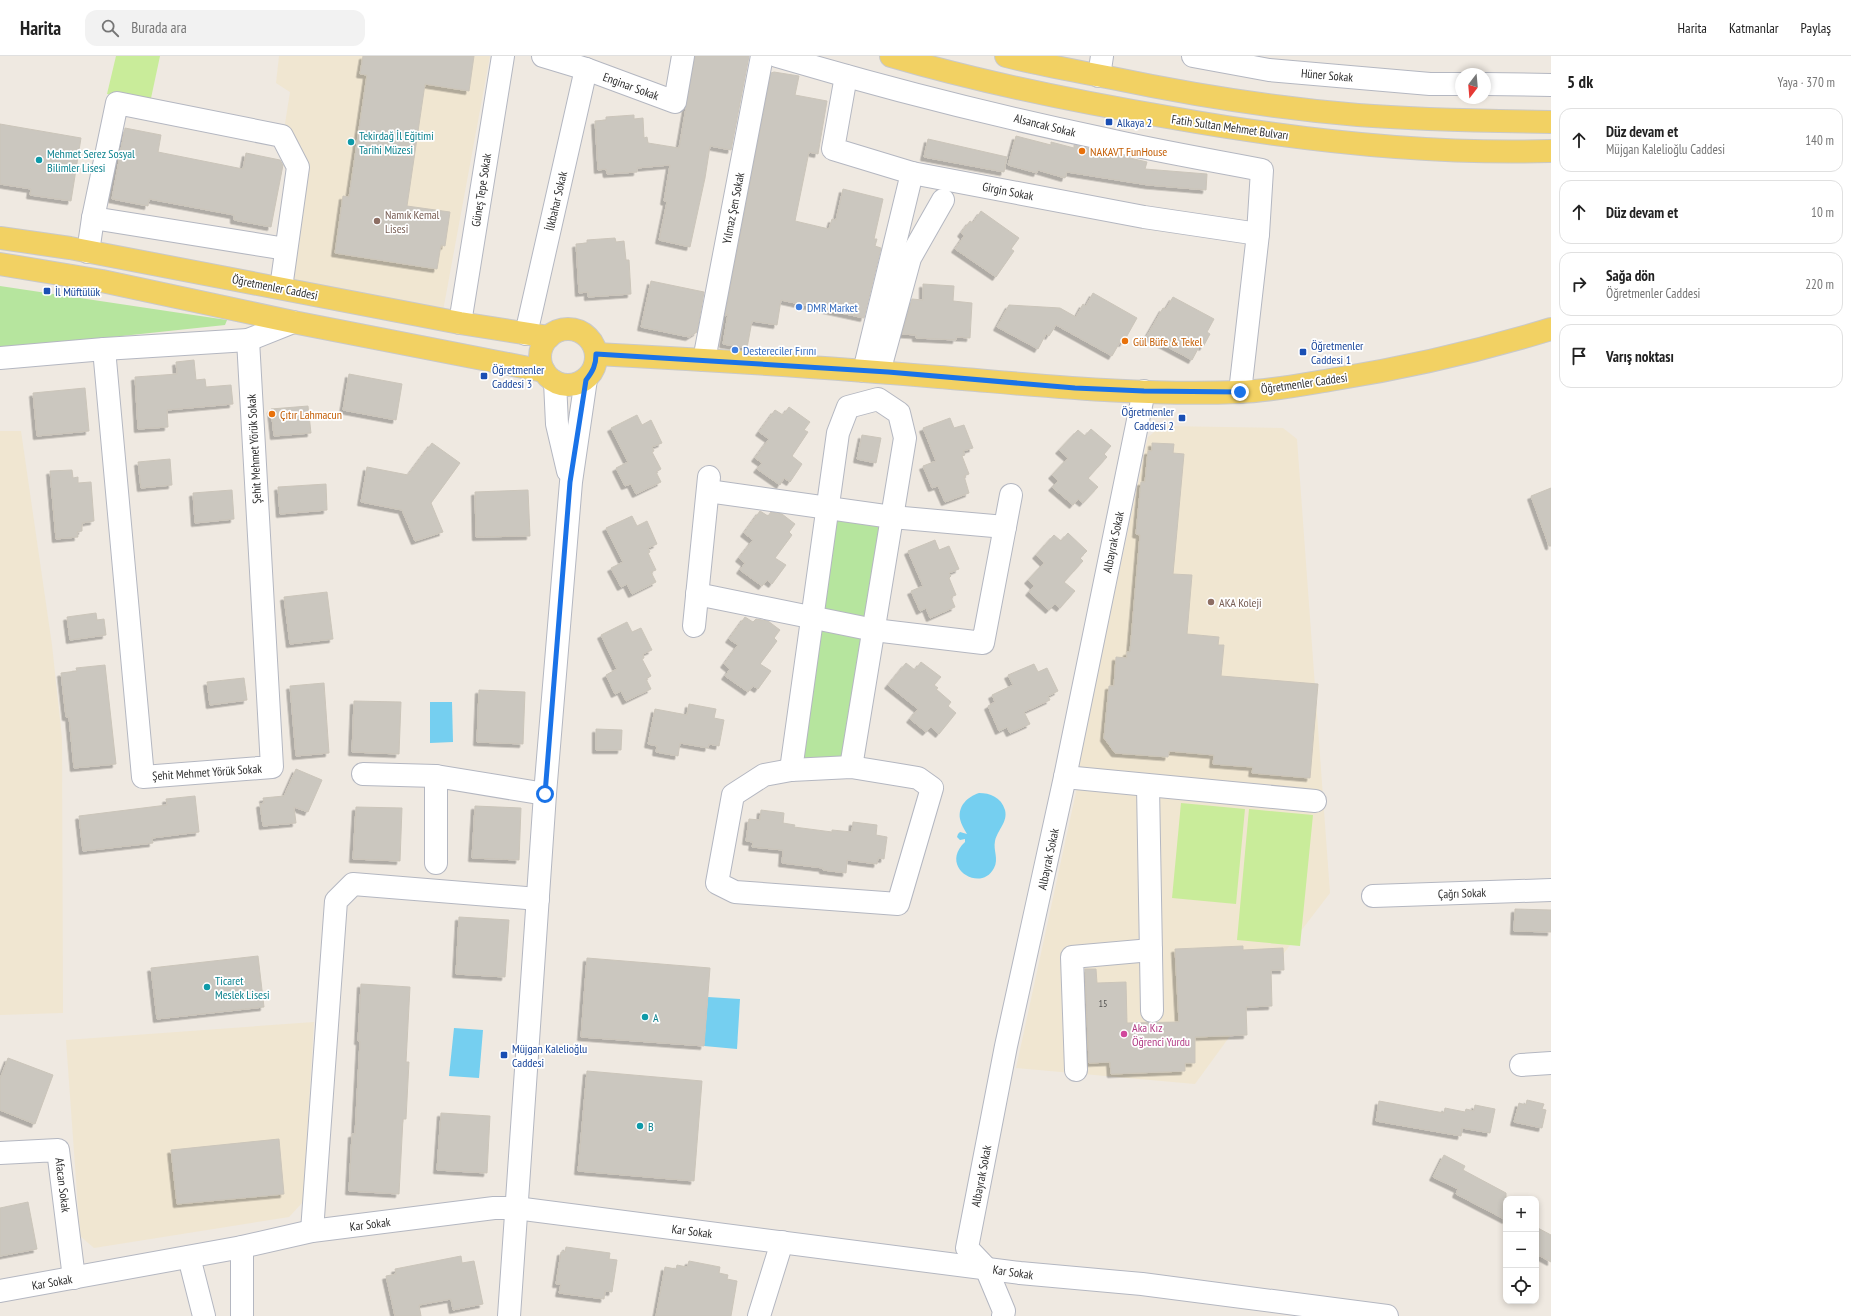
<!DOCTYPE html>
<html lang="tr">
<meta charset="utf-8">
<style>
body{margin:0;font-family:"PT Sans Narrow",sans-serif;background:#f2f2f2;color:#222}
.controls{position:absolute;right:12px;bottom:12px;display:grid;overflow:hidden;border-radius:8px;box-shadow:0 2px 6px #0003}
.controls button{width:36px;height:36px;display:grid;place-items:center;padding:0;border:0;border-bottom:1px solid #e0e0e0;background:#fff;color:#222;font:20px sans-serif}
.compass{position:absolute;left:1455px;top:12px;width:36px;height:36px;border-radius:50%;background:#fff;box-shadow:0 2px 6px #0003;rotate:196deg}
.stop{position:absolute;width:12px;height:12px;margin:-9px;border:3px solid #1a73e8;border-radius:50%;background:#fff}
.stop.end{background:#1a73e8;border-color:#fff;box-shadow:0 1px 4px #0008}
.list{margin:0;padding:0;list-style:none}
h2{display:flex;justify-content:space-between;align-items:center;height:52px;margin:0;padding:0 16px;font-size:17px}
h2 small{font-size:13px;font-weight:400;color:#767676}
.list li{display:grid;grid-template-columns:26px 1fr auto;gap:12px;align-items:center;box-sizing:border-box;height:64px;margin:0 8px 8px;padding:0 8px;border:1px solid #e0e0e0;border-radius:12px}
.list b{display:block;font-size:15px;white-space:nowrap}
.list p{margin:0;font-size:13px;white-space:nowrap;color:#767676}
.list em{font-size:13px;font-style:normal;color:#767676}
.icon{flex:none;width:22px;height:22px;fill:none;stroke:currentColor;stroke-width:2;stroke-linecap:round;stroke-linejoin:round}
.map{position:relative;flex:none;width:1551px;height:1260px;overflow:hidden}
header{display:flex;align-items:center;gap:24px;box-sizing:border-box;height:56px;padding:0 20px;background:#fff;border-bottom:1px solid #e0e0e0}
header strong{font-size:19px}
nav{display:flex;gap:22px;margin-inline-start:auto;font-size:14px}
.search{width:280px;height:36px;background:#f2f2f2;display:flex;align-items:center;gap:10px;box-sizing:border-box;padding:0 14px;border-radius:12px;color:#767676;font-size:15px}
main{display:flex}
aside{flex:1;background:#fff}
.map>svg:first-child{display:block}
</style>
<header>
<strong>Harita</strong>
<div class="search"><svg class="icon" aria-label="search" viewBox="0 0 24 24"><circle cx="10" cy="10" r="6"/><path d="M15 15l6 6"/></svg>Burada ara</div>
<nav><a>Harita</a><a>Katmanlar</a><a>Paylaş</a></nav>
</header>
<main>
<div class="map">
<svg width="1551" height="1260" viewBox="0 0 1551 1260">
<defs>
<filter id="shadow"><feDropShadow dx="-3.5" dy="3.5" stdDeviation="0" flood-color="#0004"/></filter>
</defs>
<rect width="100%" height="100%" fill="#efe9e1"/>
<g fill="#f0e6d1">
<polygon points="279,0 490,0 443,255 288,226 301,104 284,74 290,36 276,27"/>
<polygon points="1162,370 1283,372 1297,383 1330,837 1271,914 1230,980 1195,1028 1016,1012 1078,727 1078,709 1148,381"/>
<polygon points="0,375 21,375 52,589 62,682 63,957 0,959"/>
<polygon points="314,966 303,1146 289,1161 94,1192 80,1180 66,984"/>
</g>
<g fill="#b6e59e">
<polygon points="0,230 227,264 225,269 0,293"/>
<polygon points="841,461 878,466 883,474 865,564 826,554 823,549 835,465"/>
<polygon points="826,571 864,583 843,699 837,704 805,703 800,695 819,575"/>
</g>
<g fill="#c9ec9a">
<polygon points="116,0 160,0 150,47 107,38"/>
<polygon points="1181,747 1245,753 1236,848 1172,842"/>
<polygon points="1249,753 1313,759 1300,890 1237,884"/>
</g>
<g fill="#75cff0">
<polygon points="430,646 452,646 453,686 430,687"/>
<path d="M 979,737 C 990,737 1001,741 1005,754 C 1008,766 998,773 995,785 C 993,794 999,803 994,812 C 981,838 938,811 965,786 L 965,783 L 960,784 L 957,781 L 958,778 L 960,776 L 967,778 C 964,773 961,768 960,763 C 958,750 967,741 979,737 Z"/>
<polygon points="708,941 740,943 737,993 704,990"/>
<polygon points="454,972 483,974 479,1022 449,1020"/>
</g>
<g fill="#cbc7bf" stroke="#cbc5ba" filter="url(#shadow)">
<polygon points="363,0 474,0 469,35 425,28 407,150 450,156 445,190 441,189 437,213 335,197 343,140 349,141 367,19 360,18"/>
<polygon points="695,0 749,0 731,94 710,90 705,122 690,191 659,184 667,146 664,145 670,109 637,112 637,116 607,118 606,113 598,114 595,65 606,64 606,61 634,59 634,63 643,62 644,82 647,81 648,87 679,92"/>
<polygon points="774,16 799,20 795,39 827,45 818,98 809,96 795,165 829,173 832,163 836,164 843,133 883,143 874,183 877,183 875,190 881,192 864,262 781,244 777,269 752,265 747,292 723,288 728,258 725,260 771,17"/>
<polygon points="0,68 81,82 71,145 30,139 31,133 0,128"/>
<polygon points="125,72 161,79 158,96 243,113 246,97 280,104 283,109 271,171 234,164 234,159 149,143 148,150 112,143"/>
<polygon points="1016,80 1051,89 1051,86 1074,92 1074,89 1147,106 1145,113 1207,118 1206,134 1148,129 1067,116 1065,122 1038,114 1037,117 1008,109"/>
<polygon points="928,83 1007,101 1004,116 924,101"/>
<polygon points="981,155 1019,182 1011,193 1014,195 996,221 955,193 964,180 961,177 970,165 973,167"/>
<polygon points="615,182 616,186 624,185 626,204 629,204 631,238 588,241 588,236 579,237 576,188 587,187 587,184"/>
<polygon points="651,225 704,236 697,276 689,281 641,271"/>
<polygon points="923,228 954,230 953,245 972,247 970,282 956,281 956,284 916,282 916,279 902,278 912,243 923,244"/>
<polygon points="1093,237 1137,262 1123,287 1120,286 1112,300 1056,269 1049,280 1046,278 1038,293 997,271 1009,249 1060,252 1076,261 1083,248 1086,250"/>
<polygon points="1173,241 1214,263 1207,276 1210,278 1203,291 1200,289 1192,304 1147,280 1163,252 1166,253"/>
<polygon points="194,304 196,324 205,323 206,331 231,329 233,348 167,354 168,371 138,373 135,321 177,318 176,306"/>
<polygon points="349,318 402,328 396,364 343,354"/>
<polygon points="85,332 89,375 37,380 33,337"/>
<polygon points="308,350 311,377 274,380 271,353"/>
<polygon points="789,351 810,366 804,374 808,376 792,400 802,408 790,426 784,422 780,429 757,413 762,407 755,402 769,383 759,376 775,354 783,359"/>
<polygon points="637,359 642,369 651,364 662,387 652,391 654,395 652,396 661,413 656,416 661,426 636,438 631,428 625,430 616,412 628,406 611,372"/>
<polygon points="950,362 954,372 964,369 973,392 963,395 965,399 962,400 969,418 964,420 969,437 945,446 938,430 932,432 923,410 936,405 923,372"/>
<polygon points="1091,373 1111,390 1104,398 1107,401 1088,422 1098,431 1083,447 1078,443 1073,449 1052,431 1058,425 1052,419 1068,402 1059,394 1078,374 1085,380"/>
<polygon points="862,379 881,382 876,407 857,403"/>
<polygon points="432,387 460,407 431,447 443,476 415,485 402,454 361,446 367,411 408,419"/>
<polygon points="1152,387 1174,388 1173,397 1184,398 1173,518 1192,519 1187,578 1219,581 1218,589 1224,589 1221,620 1318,628 1310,722 1252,717 1253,711 1213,708 1214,699 1169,695 1168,701 1115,697 1104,682 1109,630 1114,630 1116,601 1127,602 1127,596 1130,596 1140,479 1136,478 1141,426 1145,426 1148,395 1152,395"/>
<polygon points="170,403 172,429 141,432 138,406"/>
<polygon points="72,414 73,422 78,421 78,427 91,426 94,465 82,467 82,475 77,476 78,481 56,483 50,415"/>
<polygon points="326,428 327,454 280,458 278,431"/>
<polygon points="1551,432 1551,490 1549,490 1531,440"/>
<polygon points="232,434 234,463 195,467 193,437"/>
<polygon points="528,434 530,480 476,481 475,436"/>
<polygon points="760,455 768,460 771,456 782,458 795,468 789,476 792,479 775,502 786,509 772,528 767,524 762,530 740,514 745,507 739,502 753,484 744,477"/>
<polygon points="632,460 637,470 647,465 657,488 648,492 650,496 648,497 656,514 651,516 656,526 632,538 627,528 621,531 611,512 623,506 606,472"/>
<polygon points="1068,477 1087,495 1080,502 1083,505 1064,526 1075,535 1060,552 1055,548 1049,554 1029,536 1034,530 1028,524 1044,507 1036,499 1054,479 1061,485"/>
<polygon points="935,484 939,494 949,490 959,513 949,517 951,520 949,522 956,539 951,541 955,551 930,562 926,552 920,555 911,535 923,530 908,495"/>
<polygon points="327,536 333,583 290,588 284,541"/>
<polygon points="96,557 97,564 104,563 106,579 70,584 67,561"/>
<polygon points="745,561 753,566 756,563 768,565 780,574 774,582 777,585 760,608 771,615 758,633 753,630 748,636 725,620 730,613 724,608 738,589 729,583"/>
<polygon points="627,566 632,576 641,572 652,594 643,598 644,602 642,603 651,620 646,623 651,633 626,645 621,635 615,638 606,619 617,613 601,579"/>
<polygon points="921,606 941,621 934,629 938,632 936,633 951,646 948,650 956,657 939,678 931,671 926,676 910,663 918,653 888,629 906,607 915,614"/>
<polygon points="1034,608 1038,616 1047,612 1058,635 1048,640 1050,644 1024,656 1030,668 1010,677 1007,671 999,675 988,650 995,646 992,639 1013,629 1008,619"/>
<polygon points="105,609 116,708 74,712 69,661 66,661 61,617 77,615 76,612"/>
<polygon points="244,622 247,644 210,649 207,626"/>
<polygon points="324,627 329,697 296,700 290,630"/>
<polygon points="479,634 525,636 523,688 477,686"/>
<polygon points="354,645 401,646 399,698 352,696"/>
<polygon points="689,648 716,653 714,662 724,664 719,690 709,688 708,692 680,687 678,700 656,696 657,690 648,688 655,653 687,659"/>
<polygon points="596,673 622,674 621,694 596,694"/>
<polygon points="296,713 322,724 308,756 294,751 296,767 263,770 260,748 264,747 263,742 284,740"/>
<polygon points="195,740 199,776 152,782 153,787 83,795 79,760 167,749 166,743"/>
<polygon points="475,750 521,752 519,804 472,802"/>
<polygon points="356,751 402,752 400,805 353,803"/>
<polygon points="761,754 784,757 783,767 795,769 794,771 832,776 832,774 852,776 853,766 877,769 876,779 887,781 884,803 878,802 877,808 847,804 846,817 823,814 823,812 782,807 783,794 752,791 753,786 746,785 749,763 760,764"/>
<polygon points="1515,853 1551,854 1551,876 1514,875"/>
<polygon points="459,861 509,864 505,921 456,918"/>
<polygon points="1243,890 1243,894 1283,892 1284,914 1271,914 1272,950 1246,951 1247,979 1195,981 1195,1007 1185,1007 1185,1015 1111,1018 1110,1006 1089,1007 1085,913 1096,913 1097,927 1126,926 1127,967 1179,966 1175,893"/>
<polygon points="258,900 264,951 157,963 151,912"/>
<polygon points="587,902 710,912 704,990 581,981"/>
<polygon points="361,928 410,931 406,1006 409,1006 406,1063 403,1063 399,1138 349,1135 352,1078 355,1078 360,985 358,985"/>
<polygon points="8,1002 53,1019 35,1068 0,1054 0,1023"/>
<polygon points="587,1015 702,1025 694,1125 578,1115"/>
<polygon points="1527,1044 1544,1048 1542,1053 1546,1054 1542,1072 1514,1066 1519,1047 1526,1049"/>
<polygon points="1379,1045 1444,1057 1445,1052 1465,1056 1466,1053 1474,1055 1475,1049 1495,1053 1490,1077 1462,1072 1461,1080 1376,1065"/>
<polygon points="441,1057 490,1060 487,1117 437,1114"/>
<polygon points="279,1083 284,1138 177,1148 171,1094"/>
<polygon points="1444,1099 1465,1110 1463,1114 1506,1137 1506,1164 1456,1138 1458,1133 1433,1121"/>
<polygon points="28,1146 37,1193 0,1200 0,1152"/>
<polygon points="1536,1171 1551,1179 1551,1206 1536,1198"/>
<polygon points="566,1191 610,1197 609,1203 617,1204 612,1236 605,1235 604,1243 559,1237 561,1228 556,1228 561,1196 565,1196"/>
<polygon points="461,1200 462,1207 474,1205 483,1248 453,1254 451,1243 419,1249 421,1260 395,1260 386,1220 396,1218 395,1213"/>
<polygon points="689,1205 720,1211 719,1217 728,1219 727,1223 737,1225 731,1260 656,1260 665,1211 676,1213 677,1209 687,1211"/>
</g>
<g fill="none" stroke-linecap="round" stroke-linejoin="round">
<defs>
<g id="minor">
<polyline points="543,0 586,13 675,46 683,0"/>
<path d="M 777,0 C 885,32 995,60 1105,83 C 1157,95 1210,104 1262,114 L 1258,178 L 1240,336"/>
<polyline points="1193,0 1269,14 1430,28 1461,28"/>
<polyline points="846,20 833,93 912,117 1144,161 1258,178"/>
<polyline points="1099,20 1102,0"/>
<polyline points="1485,28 1551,29"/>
<polyline points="93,162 286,193"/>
<polyline points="88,196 93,162 117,47 282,80 298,111 281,232"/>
<polyline points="460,267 503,0"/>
<polyline points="526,278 586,13"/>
<polyline points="104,293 143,721 272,711 248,284"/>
<polyline points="0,302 104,293 248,284 293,266"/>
<polyline points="704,304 762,0"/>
<polyline points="864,315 912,117"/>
<polyline points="879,316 910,202 943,144"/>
<polyline points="555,326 557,368 568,415"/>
<polyline points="708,435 892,461 1005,471"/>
<polyline points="697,538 874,574 983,587 1011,439"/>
<polyline points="694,570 709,421"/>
<polygon points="851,711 918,722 932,732 898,848 735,836 717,827 733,739 764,719 791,714"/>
<polyline points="791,714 838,377 848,351 878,343 899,357 905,382 851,711"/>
<polyline points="363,718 436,720 545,738"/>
<polyline points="1065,721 1315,745"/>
<polyline points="1148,730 1152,955"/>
<polyline points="436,807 436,720"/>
<polyline points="1373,840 1551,834"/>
<polyline points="1521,1009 1551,1007"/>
<polyline points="1076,1014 1072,901 1151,894"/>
<polyline points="0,1097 58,1094 74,1222"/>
<polyline points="312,1175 336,845 353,828 538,843"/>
<polyline points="242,1191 242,1260"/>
<polyline points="189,1201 204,1260"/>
<polyline points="0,1235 242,1191 312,1175 494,1152 516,1152 1020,1217 1142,1228 1387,1260"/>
<polyline points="509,1260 545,738 571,426 586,323"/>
<polyline points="759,1260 782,1186"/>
<polyline points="1003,1260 1004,1255 986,1212 967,1192 1006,990 1065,721 1144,335"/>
</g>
<g id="major">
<path d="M 891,0 C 983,27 1078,46 1173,62 C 1297,84 1424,99 1551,95"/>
<path d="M 1006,0 C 1041,9 1077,15 1112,22 C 1193,39 1275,52 1358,59 C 1422,64 1486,65 1551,66"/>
<polyline points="0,182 70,192 460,267 549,281"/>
<polyline points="0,208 102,225 293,266 544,315"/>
<circle cx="568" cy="301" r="28"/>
<path d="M 596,298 C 711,304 825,311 939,321 C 1039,329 1139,340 1239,336 C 1269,335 1300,329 1330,324 C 1405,312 1479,295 1551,273"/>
</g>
</defs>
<use href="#minor" stroke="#b4b7c1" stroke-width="24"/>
<use href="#major" stroke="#c9c9c9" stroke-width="24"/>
<use href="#minor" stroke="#fff" stroke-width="22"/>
<use href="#major" stroke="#f2d163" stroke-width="22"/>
</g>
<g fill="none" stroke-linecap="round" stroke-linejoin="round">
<path stroke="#1a73e8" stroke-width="5" d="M 545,738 L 570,426 L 586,324 C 593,315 596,309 596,298 L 888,316 L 1075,332 L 1144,335 L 1240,336"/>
</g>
<g fill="#1a4fb4" stroke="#fff" stroke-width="1.5">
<rect x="1105" y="62" width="8" height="8" rx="2"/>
<rect x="43" y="231" width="8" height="8" rx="2"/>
<rect x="1299" y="292" width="8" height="8" rx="2"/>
<rect x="480" y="316" width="8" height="8" rx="2"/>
<rect x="1178" y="358" width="8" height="8" rx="2"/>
<rect x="500" y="995" width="8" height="8" rx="2"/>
</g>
<g fill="#0f9aa8" stroke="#fff" stroke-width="1.5">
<circle cx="351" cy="86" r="4"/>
<circle cx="39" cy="104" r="4"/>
<circle cx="207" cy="931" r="4"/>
<circle cx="645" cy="961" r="4"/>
<circle cx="640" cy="1070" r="4"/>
</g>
<g fill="#e8710a" stroke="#fff" stroke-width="1.5">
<circle cx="1082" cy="95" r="4"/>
<circle cx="1125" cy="285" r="4"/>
<circle cx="272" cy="358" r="4"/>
</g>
<g fill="#8d6e63" stroke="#fff" stroke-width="1.5">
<circle cx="377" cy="165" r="4"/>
<circle cx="1211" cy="546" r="4"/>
</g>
<g fill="#3f7fe0" stroke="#fff" stroke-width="1.5">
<circle cx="799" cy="251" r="4"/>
<circle cx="735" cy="294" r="4"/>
</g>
<circle fill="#d1479c" stroke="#fff" stroke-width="1.5" cx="1124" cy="978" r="4"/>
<g text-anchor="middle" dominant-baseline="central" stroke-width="3.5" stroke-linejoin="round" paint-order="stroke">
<g font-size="10" fill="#555452">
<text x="1103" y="947">15</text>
</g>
<g font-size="12" fill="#2e2e2e" stroke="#fff">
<text transform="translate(1327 19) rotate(5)">Hüner Sokak</text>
<text transform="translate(631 30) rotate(20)">Enginar Sokak</text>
<text transform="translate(1045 69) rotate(14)">Alsancak Sokak</text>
<text transform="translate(1230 71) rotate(8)">Fatih Sultan Mehmet Bulvarı</text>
<text transform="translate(481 134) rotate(-81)">Güneş Tepe Sokak</text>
<text transform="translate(1008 135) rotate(11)">Girgin Sokak</text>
<text transform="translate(556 145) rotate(-77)">İlkbahar Sokak</text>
<text transform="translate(733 152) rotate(-79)">Yılmaz Şen Sokak</text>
<text transform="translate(275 231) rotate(11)">Öğretmenler Caddesi</text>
<text transform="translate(1304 327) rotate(-8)">Öğretmenler Caddesi</text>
<text transform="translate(254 393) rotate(-93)">Şehit Mehmet Yörük Sokak</text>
<text transform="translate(1113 486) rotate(-78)">Albayrak Sokak</text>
<text transform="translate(207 716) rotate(-4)">Şehit Mehmet Yörük Sokak</text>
<text transform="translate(1048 803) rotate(-78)">Albayrak Sokak</text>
<text transform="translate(1462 837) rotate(-2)">Çağrı Sokak</text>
<text transform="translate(981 1120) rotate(-79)">Albayrak Sokak</text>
<text transform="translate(63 1129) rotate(83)">Afacan Sokak</text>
<text transform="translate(370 1168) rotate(-7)">Kar Sokak</text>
<text transform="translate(692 1175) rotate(7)">Kar Sokak</text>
<text transform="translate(1013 1216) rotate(8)">Kar Sokak</text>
<text transform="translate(52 1226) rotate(-10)">Kar Sokak</text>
</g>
<g font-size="12" fill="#164399" stroke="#fff" text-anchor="start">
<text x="1117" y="66">Alkaya 2</text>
<text x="55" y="235">İl Müftülük</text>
<text x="1311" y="289">Öğretmenler<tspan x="1311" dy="14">Caddesi 1</tspan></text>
<text x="492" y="313">Öğretmenler<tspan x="492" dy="14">Caddesi 3</tspan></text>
<text x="1174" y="355" text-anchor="end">Öğretmenler<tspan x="1174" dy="14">Caddesi 2</tspan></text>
<text x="512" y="992">Müjgan Kalelioğlu<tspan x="512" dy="14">Caddesi</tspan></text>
</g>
<g font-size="12" fill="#0d838f" stroke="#fff" text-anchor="start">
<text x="359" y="79">Tekirdağ İl Eğitimi<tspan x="359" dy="14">Tarihi Müzesi</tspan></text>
<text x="47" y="97">Mehmet Serez Sosyal<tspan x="47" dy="14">Bilimler Lisesi</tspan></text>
<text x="215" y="924">Ticaret<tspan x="215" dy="14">Meslek Lisesi</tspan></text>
<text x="653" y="961">A</text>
<text x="648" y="1070">B</text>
</g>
<g font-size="12" fill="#c56008" stroke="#fff" text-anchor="start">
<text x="1090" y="95">NAKAVT FunHouse</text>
<text x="1133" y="285">Gül Büfe &amp; Tekel</text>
<text x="280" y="358">Çıtır Lahmacun</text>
</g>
<g font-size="12" fill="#785e54" stroke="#fff" text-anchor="start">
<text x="385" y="158">Namık Kemal<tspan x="385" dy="14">Lisesi</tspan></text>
<text x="1219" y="546">AKA Koleji</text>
</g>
<g font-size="12" fill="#366cbe" stroke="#fff" text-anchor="start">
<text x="807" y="251">DMR Market</text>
<text x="743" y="294">Destereciler Fırını</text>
</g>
<g font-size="12" fill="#b23c85" stroke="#fff" text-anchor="start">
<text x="1132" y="971">Aka Kız<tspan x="1132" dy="14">Öğrenci Yurdu</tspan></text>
</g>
</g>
</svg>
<div class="controls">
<button>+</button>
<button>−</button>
<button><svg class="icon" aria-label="locate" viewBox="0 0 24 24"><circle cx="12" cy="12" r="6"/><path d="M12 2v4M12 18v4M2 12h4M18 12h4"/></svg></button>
</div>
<svg class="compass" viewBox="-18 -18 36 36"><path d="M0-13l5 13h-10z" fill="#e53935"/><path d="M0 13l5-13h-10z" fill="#767676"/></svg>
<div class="stop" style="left:545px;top:738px"></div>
<div class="stop end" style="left:1240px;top:336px"></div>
</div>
<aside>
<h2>5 dk<small>Yaya · 370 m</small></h2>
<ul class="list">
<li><svg class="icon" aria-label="ahead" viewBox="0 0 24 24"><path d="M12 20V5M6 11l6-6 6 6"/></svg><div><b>Düz devam et</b><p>Müjgan Kalelioğlu Caddesi</p></div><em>140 m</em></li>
<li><svg class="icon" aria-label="ahead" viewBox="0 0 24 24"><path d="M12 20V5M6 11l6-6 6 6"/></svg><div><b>Düz devam et</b></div><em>10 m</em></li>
<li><svg class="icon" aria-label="right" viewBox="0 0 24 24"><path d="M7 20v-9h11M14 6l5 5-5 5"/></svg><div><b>Sağa dön</b><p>Öğretmenler Caddesi</p></div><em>220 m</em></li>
<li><svg class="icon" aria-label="arrive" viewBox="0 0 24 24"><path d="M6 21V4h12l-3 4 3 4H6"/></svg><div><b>Varış noktası</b></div></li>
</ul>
</aside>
</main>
